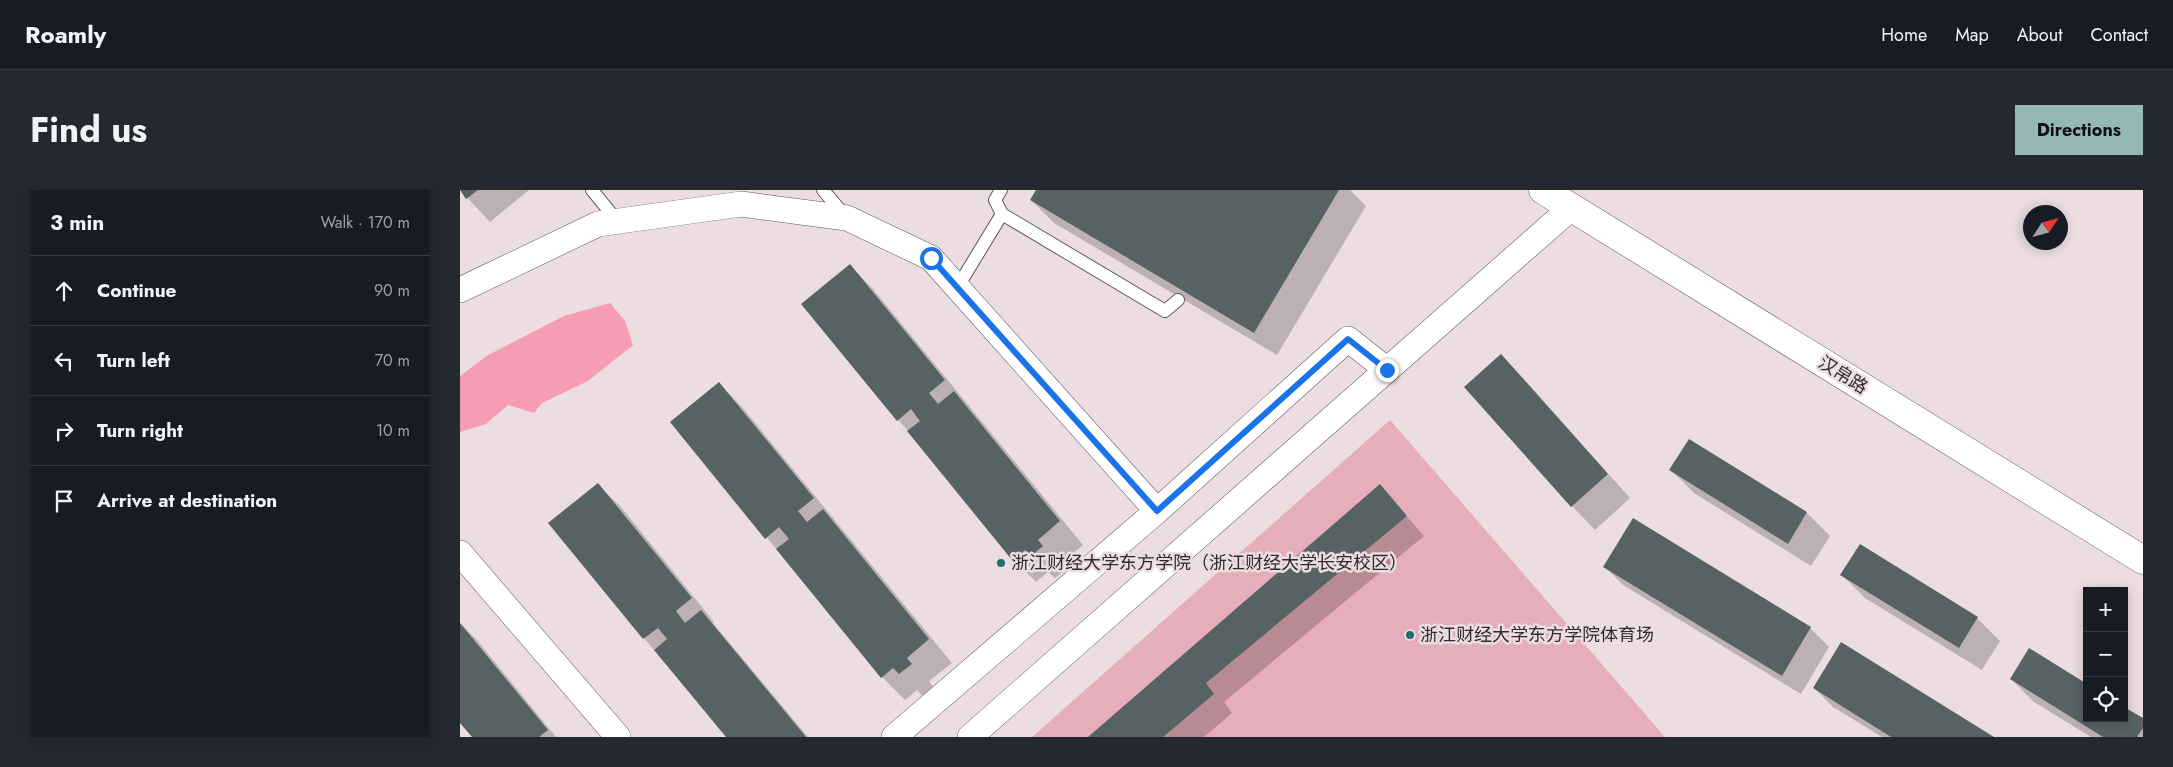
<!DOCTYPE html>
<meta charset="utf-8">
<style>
body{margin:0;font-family:Jost,"Noto Sans SC",sans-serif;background:#242831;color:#f1f3f6}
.controls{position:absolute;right:15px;bottom:15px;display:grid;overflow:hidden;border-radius:0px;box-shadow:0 2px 12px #0003}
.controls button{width:45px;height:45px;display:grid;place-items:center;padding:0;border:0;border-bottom:1px solid #363941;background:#171b24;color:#f1f3f6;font:25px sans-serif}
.compass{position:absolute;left:1563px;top:15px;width:45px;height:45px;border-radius:50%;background:#171b24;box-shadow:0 2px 12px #0003;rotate:54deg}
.stop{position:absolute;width:15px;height:15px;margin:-11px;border:4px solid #1a73e8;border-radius:50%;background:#fff}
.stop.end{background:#1a73e8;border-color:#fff;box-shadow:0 1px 5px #0008}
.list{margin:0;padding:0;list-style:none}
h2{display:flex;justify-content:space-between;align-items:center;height:65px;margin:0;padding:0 20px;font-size:21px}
h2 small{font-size:16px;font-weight:400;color:#9ea1a6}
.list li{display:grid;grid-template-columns:32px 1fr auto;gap:15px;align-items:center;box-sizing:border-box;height:70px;padding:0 20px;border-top:1px solid #363941}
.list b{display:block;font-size:19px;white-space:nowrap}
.list em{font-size:16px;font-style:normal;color:#9ea1a6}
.icon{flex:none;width:28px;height:28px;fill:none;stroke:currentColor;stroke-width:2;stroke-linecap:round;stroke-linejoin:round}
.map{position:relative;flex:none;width:1683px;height:547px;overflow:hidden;border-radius:0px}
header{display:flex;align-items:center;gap:30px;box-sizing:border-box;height:70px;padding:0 25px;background:#171b24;border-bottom:1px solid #363941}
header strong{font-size:24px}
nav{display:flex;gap:28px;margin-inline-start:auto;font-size:18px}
.intro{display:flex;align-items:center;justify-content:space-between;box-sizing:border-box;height:120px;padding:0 30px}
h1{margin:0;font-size:35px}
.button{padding:12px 22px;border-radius:0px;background:#95b8b7;color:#111;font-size:18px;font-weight:700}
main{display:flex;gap:30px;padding:0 30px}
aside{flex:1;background:#171b24;border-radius:0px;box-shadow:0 2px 12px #0003}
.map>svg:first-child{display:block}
</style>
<header>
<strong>Roamly</strong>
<nav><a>Home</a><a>Map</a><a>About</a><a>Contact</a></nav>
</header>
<div class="intro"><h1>Find us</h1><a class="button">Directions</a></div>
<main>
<aside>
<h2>3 min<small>Walk · 170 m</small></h2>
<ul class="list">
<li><svg class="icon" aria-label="ahead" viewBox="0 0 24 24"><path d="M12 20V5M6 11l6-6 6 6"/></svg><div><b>Continue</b></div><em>90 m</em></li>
<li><svg class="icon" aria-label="left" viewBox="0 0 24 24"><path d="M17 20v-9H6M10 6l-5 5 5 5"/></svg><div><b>Turn left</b></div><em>70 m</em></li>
<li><svg class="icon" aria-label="right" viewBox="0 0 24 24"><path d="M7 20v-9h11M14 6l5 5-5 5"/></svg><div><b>Turn right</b></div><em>10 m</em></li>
<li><svg class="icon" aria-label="arrive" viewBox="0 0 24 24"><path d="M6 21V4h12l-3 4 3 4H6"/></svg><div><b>Arrive at destination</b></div></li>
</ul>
</aside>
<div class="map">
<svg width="1683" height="547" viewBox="0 0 1683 547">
<rect width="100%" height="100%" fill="#ebdde0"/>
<polygon fill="#e6adbc" points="930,230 1205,547 572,547"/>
<polygon fill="#f79cb7" points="150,113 165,131 173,155 128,191 82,213 74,223 48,215 26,234 0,242 0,186 28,165 104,126"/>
<g fill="#0003">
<polygon points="0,0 69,0 30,32"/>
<polygon points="577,0 890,0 906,16 817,165 594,33 571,10"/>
<polygon points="390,76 413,99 623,355 600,374 605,380 595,388 588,382 576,392 553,369 450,243 438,230"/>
<polygon points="1041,165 1064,189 1170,308 1135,340 1112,316 1006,197"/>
<polygon points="259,194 282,217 492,473 469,491 474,498 463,507 457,500 445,510 422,487 212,233"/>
<polygon points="1229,251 1347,323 1370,346 1351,376 1234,303 1211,280"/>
<polygon points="137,294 161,317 254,432 253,433 348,547 267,547 184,448 90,333"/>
<polygon points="920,296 964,346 764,512 772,523 744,547 630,547"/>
<polygon points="1145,377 1350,438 1369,457 1341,504 1163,395"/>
<polygon points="1382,385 1517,428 1540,451 1522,480 1405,408"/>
<polygon points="0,433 16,449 96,547 13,547 0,531"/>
<polygon points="1551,489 1627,528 1683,530 1683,547 1631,547 1574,512"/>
<polygon points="1354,498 1531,547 1422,547 1373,517"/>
</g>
<g fill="#566362">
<polygon points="0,0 18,0 6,9"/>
<polygon points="576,0 879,0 794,143 570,10"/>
<polygon points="390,74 485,190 469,203 478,214 494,201 600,331 578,350 583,356 571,366 565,360 552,370 447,241 460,231 451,219 437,231 341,114"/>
<polygon points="1041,164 1148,284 1111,317 1004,197"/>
<polygon points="259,192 354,308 338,321 347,332 363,319 469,449 447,468 452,474 439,484 433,478 421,488 316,359 329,349 319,337 305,349 210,232"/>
<polygon points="1229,249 1347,322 1328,354 1209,280"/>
<polygon points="138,293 232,408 216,421 225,433 241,420 346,547 266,547 194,460 207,449 198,438 183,449 88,333"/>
<polygon points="920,294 947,326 746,493 754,504 703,547 628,547"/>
<polygon points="1173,328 1351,437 1322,486 1143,377"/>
<polygon points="1400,354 1518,427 1499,458 1380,385"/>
<polygon points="0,433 88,540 79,547 12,547 0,533"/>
<polygon points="1381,452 1534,547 1431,547 1353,498"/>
<polygon points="1569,458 1627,494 1627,528 1664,528 1664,517 1683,528 1683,538 1677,547 1643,547 1550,489"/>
</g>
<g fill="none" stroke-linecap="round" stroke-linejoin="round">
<defs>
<g id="lane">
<polyline points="132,0 158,32"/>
<polyline points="363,0 385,26"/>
<polyline points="541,0 535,10 542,24"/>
<polyline points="497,98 542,24 705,121 718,110"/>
</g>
<g id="street">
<polyline points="0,100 138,34 281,14 387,28 471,68 697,321 434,547"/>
<polyline points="697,321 888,149 927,180"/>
<polyline points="0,363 158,547"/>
<polyline points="510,547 1111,18"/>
</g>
<polyline id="secondary" points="1083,0 1683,370"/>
</defs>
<use href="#lane" stroke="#64575a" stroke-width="14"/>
<use href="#street" stroke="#64575a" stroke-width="26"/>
<use href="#secondary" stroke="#64575a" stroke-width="29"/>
<use href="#lane" stroke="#fff" stroke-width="12"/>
<use href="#street" stroke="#fff" stroke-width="25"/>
<use href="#secondary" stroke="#fff" stroke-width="28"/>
</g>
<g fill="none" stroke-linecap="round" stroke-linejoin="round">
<polyline stroke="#1a73e8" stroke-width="6" points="471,68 697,321 888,149 927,180"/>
</g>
<g fill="#246f6a" stroke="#ebdde0" stroke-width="2">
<circle cx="541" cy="373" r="5"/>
<circle cx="950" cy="445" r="5"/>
</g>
<g text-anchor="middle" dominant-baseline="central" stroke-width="5" stroke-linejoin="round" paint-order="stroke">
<g font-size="18" fill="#302a2c" stroke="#ebdde0">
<text transform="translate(1383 185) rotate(32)">汉帛路</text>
</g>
<g font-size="18" fill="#302a2c" stroke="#ebdde0" text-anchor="start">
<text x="551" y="373">浙江财经大学东方学院（浙江财经大学长安校区）</text>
<text x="960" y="445">浙江财经大学东方学院体育场</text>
</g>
</g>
</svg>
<div class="controls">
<button>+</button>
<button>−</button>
<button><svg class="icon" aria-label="locate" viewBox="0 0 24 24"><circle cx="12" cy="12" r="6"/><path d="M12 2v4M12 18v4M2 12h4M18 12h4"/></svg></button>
</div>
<svg class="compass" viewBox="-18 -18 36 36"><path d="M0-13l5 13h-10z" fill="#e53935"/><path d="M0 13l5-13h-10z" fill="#9ea1a6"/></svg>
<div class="stop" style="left:471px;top:68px"></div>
<div class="stop end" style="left:927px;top:180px"></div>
</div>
</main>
